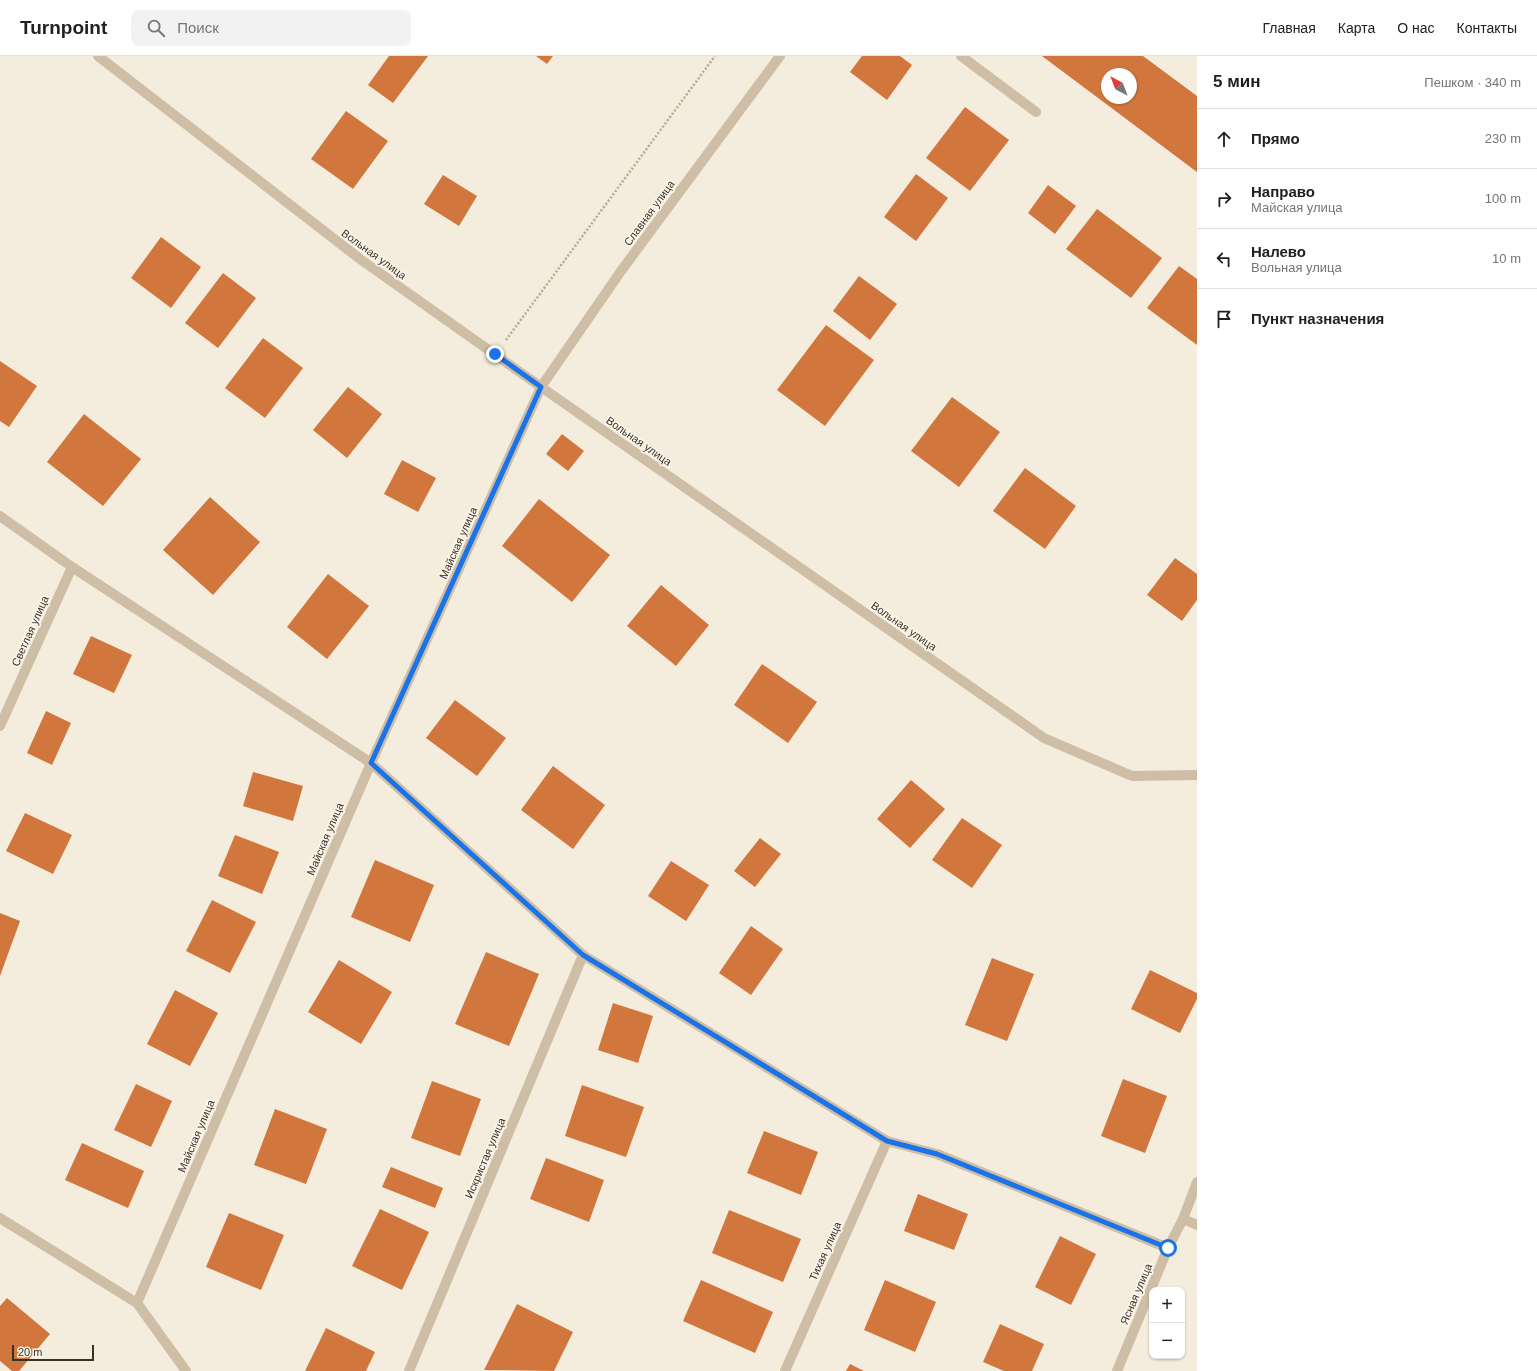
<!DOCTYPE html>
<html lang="ru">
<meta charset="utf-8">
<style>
body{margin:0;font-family:Arial,sans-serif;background:#f2f2f2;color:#202124}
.controls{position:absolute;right:12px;bottom:12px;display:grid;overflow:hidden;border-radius:8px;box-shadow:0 1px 3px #0004}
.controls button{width:36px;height:36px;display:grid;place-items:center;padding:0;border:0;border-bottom:1px solid #e0e0e0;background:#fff;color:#202124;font:20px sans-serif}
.compass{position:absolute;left:1101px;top:12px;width:36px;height:36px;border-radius:50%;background:#fff;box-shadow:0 1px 3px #0004;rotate:318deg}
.scale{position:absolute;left:12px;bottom:10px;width:82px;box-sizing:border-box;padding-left:4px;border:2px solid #393028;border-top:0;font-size:11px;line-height:14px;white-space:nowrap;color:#393028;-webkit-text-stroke:3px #fbf6e9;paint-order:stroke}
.stop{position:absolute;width:12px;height:12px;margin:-9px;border:3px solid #1a73e8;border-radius:50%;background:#fff}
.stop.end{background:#1a73e8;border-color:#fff;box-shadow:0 1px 4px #0008}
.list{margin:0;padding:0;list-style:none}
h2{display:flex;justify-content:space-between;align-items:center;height:52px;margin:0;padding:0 16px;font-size:17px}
h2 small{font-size:13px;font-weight:400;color:#757577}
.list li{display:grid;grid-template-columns:26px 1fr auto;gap:12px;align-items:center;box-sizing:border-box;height:60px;padding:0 16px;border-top:1px solid #e0e0e0}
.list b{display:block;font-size:15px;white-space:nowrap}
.list p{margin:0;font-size:13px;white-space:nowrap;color:#757577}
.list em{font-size:13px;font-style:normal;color:#757577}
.icon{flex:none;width:22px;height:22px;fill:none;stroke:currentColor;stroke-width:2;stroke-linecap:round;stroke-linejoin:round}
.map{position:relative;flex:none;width:1197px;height:1315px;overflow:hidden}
header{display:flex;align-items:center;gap:24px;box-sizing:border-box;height:56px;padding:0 20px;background:#fff;border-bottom:1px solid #e0e0e0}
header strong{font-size:19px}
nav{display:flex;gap:22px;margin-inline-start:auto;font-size:14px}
.search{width:280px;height:36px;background:#f2f2f2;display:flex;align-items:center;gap:10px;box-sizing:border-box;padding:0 14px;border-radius:8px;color:#757577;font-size:15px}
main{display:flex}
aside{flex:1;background:#fff}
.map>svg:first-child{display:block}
</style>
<header>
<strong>Turnpoint</strong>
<div class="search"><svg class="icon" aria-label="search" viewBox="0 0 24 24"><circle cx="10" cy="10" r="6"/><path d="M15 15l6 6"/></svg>Поиск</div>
<nav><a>Главная</a><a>Карта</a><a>О нас</a><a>Контакты</a></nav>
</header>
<main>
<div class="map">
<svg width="1197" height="1315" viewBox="0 0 1197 1315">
<rect width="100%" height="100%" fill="#f4ecdc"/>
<g fill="#d1773d" fill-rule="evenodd">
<polygon points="389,0 428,0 393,47 368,29"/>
<polygon points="536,0 553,0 547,8"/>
<polygon points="862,0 900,0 912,9 887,44 850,16"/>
<path d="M 1042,0 L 1143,0 L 1197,40 L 1197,116 ZM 1107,18 L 1131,18 L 1131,42 L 1107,42 Z"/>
<polygon points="965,51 1009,84 970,135 926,102"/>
<polygon points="346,55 388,85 353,133 311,103"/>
<polygon points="916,118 948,142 916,185 884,161"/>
<polygon points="443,119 477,140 459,170 424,148"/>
<polygon points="1048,129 1076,150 1055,178 1028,157"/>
<polygon points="1097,153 1162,202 1131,242 1066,193"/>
<polygon points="161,181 201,211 171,252 131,222"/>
<polygon points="1179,210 1197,223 1197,289 1147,252"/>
<polygon points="223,217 256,242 218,292 185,267"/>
<polygon points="859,220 897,248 870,284 833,255"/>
<polygon points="826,269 874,304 825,370 777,334"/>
<polygon points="263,282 303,312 265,362 225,332"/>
<polygon points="0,305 37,330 9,371 0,365"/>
<polygon points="348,331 382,358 347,402 313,374"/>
<polygon points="952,341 1000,376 959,431 911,395"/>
<polygon points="84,358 141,403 103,450 47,406"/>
<polygon points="562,378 584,395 568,415 546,398"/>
<polygon points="402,404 436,422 418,456 384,438"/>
<polygon points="1025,412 1076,450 1045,493 993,455"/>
<polygon points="210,441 260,486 213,539 163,494"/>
<polygon points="539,443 610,499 572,546 502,490"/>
<polygon points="1175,502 1197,518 1197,544 1182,565 1147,539"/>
<polygon points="328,518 369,550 327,603 287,571"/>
<polygon points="661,529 709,569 676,610 627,570"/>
<polygon points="91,580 132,599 114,637 73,618"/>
<polygon points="762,608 817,646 788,687 734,649"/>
<polygon points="455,644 506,682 477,720 426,682"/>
<polygon points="46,655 71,667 52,709 27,697"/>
<polygon points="553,710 605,749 573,793 521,754"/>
<polygon points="253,716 303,730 293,765 243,750"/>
<polygon points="911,724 945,753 910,792 877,763"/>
<polygon points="25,757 72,779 53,818 6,795"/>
<polygon points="962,762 1002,789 972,832 932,804"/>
<polygon points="235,779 279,796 262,838 218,820"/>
<polygon points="760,782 781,798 755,831 734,815"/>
<polygon points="375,804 434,829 410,886 351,861"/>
<polygon points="671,805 709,829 686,865 648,840"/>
<polygon points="212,844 256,866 230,917 186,895"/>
<polygon points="0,857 20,865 0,920"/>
<polygon points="751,870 783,893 751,939 719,917"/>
<polygon points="486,896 539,918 509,990 455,968"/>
<polygon points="992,902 1034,918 1007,985 965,969"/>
<polygon points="339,904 392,936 361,988 308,956"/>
<polygon points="1150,914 1197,937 1197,943 1180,977 1131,953"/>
<polygon points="175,934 218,957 190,1010 147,988"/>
<polygon points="613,947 653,960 638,1007 598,994"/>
<polygon points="1123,1023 1167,1040 1145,1097 1101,1080"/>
<polygon points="432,1025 481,1043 460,1100 411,1082"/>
<polygon points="136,1028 172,1045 151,1091 114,1074"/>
<polygon points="582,1029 644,1051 626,1101 565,1080"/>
<polygon points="275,1053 327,1073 306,1128 254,1109"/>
<polygon points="764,1075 818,1096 801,1139 747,1117"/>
<polygon points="82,1087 144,1115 128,1152 65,1124"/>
<polygon points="546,1102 604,1124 589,1166 530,1143"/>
<polygon points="391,1111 443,1132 435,1152 382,1131"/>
<polygon points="918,1138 968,1158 954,1194 904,1175"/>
<polygon points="380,1153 429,1176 402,1234 352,1210"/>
<polygon points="729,1154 801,1183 783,1226 712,1197"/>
<polygon points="229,1157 284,1179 261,1234 206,1211"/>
<polygon points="1060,1180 1096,1198 1071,1249 1035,1231"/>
<polygon points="701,1224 773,1256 755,1297 683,1265"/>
<polygon points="885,1224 936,1246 915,1296 864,1274"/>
<polygon points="7,1242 50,1278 19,1315 12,1315 0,1305 0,1250"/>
<polygon points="517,1248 573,1276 554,1315 484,1314"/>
<polygon points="1000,1268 1044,1288 1032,1315 1004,1315 983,1306"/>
<polygon points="326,1272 375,1296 366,1315 305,1315"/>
<polygon points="850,1308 864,1315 846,1315"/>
</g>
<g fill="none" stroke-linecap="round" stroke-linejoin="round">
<polyline stroke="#baa890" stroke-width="2.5" stroke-dasharray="2 2" stroke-linecap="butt" points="506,284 715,0"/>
<polyline stroke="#cebea6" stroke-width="10" points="961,0 1036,56"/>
<g stroke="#cebea6" stroke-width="10">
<polyline points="98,0 360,203 541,331 371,707 137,1247"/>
<polyline points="0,460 72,511 371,707 583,899 887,1085 937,1098 1168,1192"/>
<polyline points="0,670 72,511"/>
<polyline points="0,1162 137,1247 186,1315"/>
<polyline points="1183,1163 1197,1169"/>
<polyline points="409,1315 583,899"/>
<polyline points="785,1315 887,1085"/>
<polyline points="1117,1315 1168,1192 1183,1163 1197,1126"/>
</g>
<polyline stroke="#cebea6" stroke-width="10" points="780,0 621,215 541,331 1044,682 1132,720 1197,719"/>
</g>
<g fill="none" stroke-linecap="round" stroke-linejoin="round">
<polyline stroke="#1a73e8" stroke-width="5" points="495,298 541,331 371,707 583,899 887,1085 937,1098 1168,1192"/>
</g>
<g text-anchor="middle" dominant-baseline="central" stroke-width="3.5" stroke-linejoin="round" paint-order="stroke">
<g font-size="11" fill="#393028" stroke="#fbf6e9">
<text transform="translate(649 157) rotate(-54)">Славная улица</text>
<text transform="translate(374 198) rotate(36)">Вольная улица</text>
<text transform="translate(639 385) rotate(35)">Вольная улица</text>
<text transform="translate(458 487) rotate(-66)">Майская улица</text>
<text transform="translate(904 570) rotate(35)">Вольная улица</text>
<text transform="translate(30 575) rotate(-66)">Светлая улица</text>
<text transform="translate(325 783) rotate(-67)">Майская улица</text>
<text transform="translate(196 1080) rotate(-67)">Майская улица</text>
<text transform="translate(485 1102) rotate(-67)">Искристая улица</text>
<text transform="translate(825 1195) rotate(-66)">Тихая улица</text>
<text transform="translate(1136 1238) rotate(-67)">Ясная улица</text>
</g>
</g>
</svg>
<div class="controls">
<button>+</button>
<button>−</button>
</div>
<svg class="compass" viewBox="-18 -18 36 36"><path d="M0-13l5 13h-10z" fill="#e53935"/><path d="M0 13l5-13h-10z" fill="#757577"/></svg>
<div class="scale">20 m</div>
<div class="stop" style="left:1168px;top:1192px"></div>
<div class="stop end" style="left:495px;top:298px"></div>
</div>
<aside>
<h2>5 мин<small>Пешком · 340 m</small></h2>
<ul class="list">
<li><svg class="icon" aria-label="ahead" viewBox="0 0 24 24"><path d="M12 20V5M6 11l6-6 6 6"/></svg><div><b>Прямо</b></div><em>230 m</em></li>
<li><svg class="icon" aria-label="right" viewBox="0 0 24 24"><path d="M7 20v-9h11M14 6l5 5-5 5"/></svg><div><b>Направо</b><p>Майская улица</p></div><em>100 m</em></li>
<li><svg class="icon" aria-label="left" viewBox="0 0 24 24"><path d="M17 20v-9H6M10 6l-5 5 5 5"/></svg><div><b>Налево</b><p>Вольная улица</p></div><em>10 m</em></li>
<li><svg class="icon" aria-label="arrive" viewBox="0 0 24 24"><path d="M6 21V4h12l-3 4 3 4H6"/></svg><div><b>Пункт назначения</b></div></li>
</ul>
</aside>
</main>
